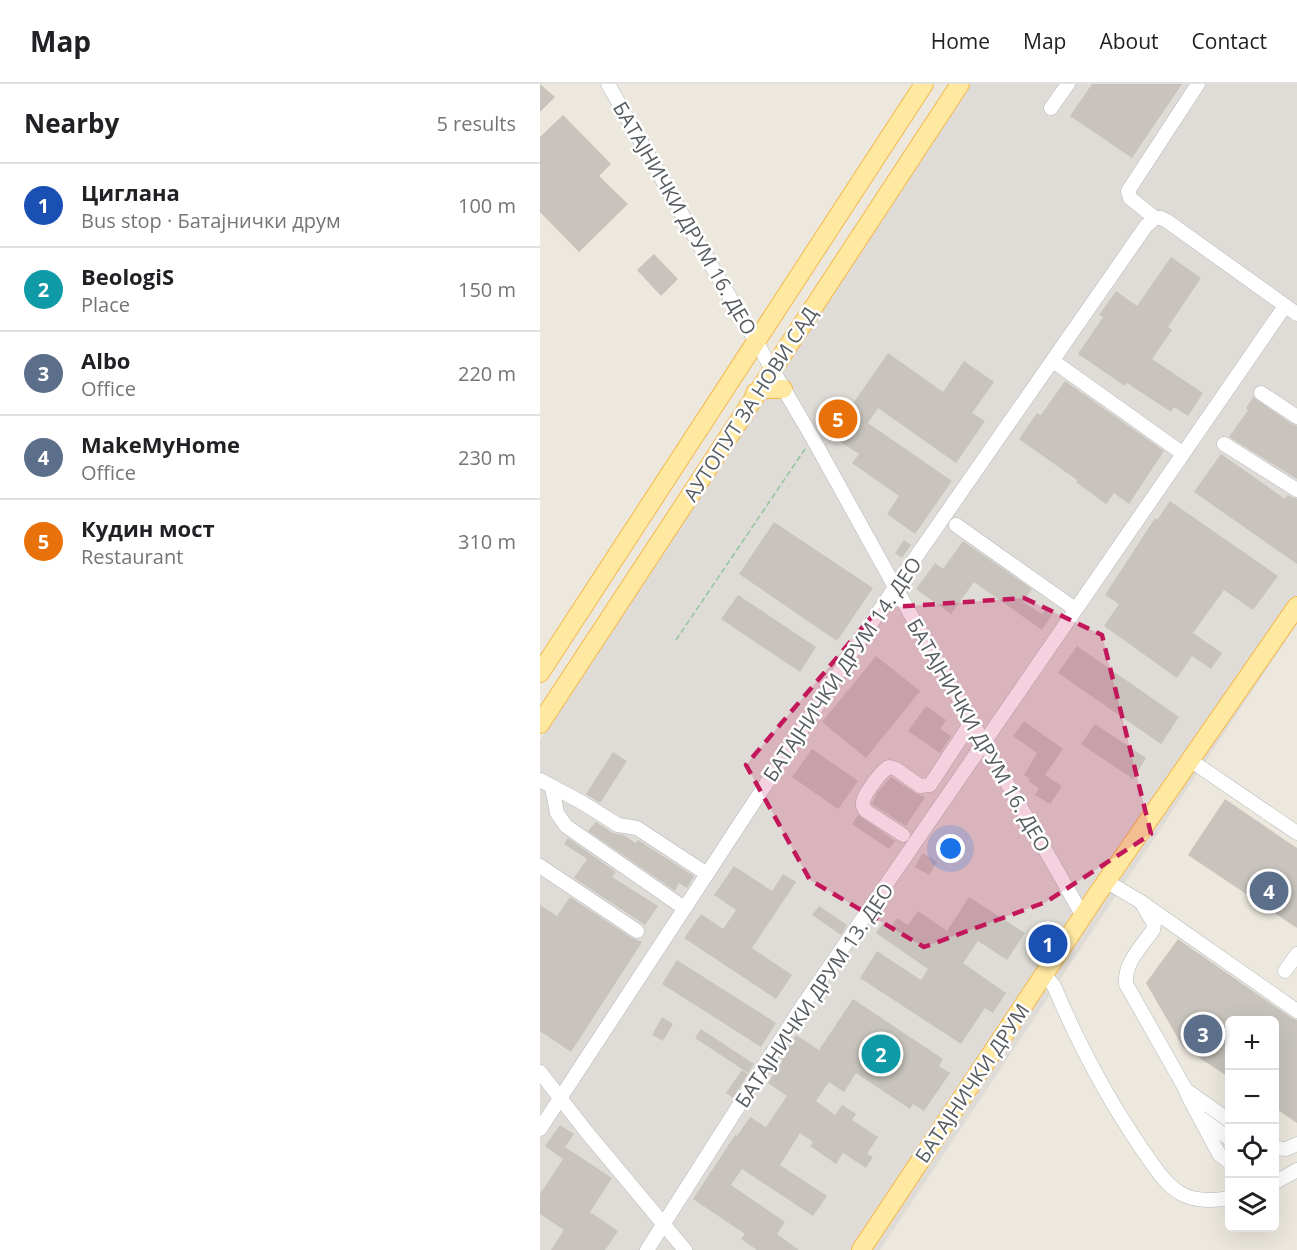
<!DOCTYPE html>
<meta charset="utf-8">
<style>
body{margin:0;font-family:"Open Sans",sans-serif;background:#f6f6f6;color:#202124}
.controls{position:absolute;right:18px;bottom:18px;display:grid;overflow:hidden;border-radius:9px;box-shadow:0 6px 24px #0002}
.controls button{width:54px;height:54px;display:grid;place-items:center;padding:0;border:0;border-bottom:2px solid #e0e0e0;background:#fff;color:#202124;font:30px sans-serif}
.you{position:absolute;left:411px;top:765px;width:21px;height:21px;margin:-15px;border:4px solid #fff;border-radius:50%;background:#1a73e8;box-shadow:0 0 0 9px #1a73e833}
.badge{display:grid;place-items:center;width:39px;height:39px;border-radius:50%;background:#b45309;color:#fff;font-size:20px;font-weight:700}
.pin{position:absolute;translate:-50% -50%;border:3px solid #fff;box-shadow:0 2px 6px #0006}
.list{margin:0;padding:0;list-style:none}
h2{display:flex;justify-content:space-between;align-items:center;height:78px;margin:0;padding:0 24px;font-size:26px}
h2 small{font-size:20px;font-weight:400;color:#757577}
.list li{display:grid;grid-template-columns:39px 1fr auto;gap:18px;align-items:center;box-sizing:border-box;height:84px;padding:0 24px;border-top:2px solid #e0e0e0}
.list b{display:block;font-size:22px;white-space:nowrap}
.list p{margin:0;font-size:20px;white-space:nowrap;color:#757577}
.list em{font-size:20px;font-style:normal;color:#757577}
.icon{flex:none;width:33px;height:33px;fill:none;stroke:currentColor;stroke-width:2;stroke-linecap:round;stroke-linejoin:round}
.map{position:relative;flex:none;width:757px;height:1166px;overflow:hidden}
header{display:flex;align-items:center;gap:36px;box-sizing:border-box;height:84px;padding:0 30px;background:#fff;border-bottom:2px solid #e0e0e0}
header strong{font-size:28px}
nav{display:flex;gap:33px;margin-inline-start:auto;font-size:21px}
main{display:flex}
aside{flex:1;background:#fff}
.map>svg:first-child{display:block}
</style>
<header>
<strong>Map</strong>
<nav><a>Home</a><a>Map</a><a>About</a><a>Contact</a></nav>
</header>
<main>
<aside>
<h2>Nearby<small>5 results</small></h2>
<ul class="list">
<li><span class="badge" style="background:#1a4fb4">1</span><div><b>Циглана</b><p>Bus stop · Батајнички друм</p></div><em>100 m</em></li>
<li><span class="badge" style="background:#0f9aa8">2</span><div><b>BeologiS</b><p>Place</p></div><em>150 m</em></li>
<li><span class="badge" style="background:#5c6f8a">3</span><div><b>Albo</b><p>Office</p></div><em>220 m</em></li>
<li><span class="badge" style="background:#5c6f8a">4</span><div><b>MakeMyHome</b><p>Office</p></div><em>230 m</em></li>
<li><span class="badge" style="background:#e8710a">5</span><div><b>Кудин мост</b><p>Restaurant</p></div><em>310 m</em></li>
</ul>
</aside>
<div class="map">
<svg width="757" height="1166" viewBox="0 0 757 1166">
<rect width="100%" height="100%" fill="#ece8de"/>
<polygon fill="#dfdbd6" points="429,0 757,0 757,540 340,1166 0,1166 0,656"/>
<g fill="#c8c4bd">
<polygon points="0,0 15,13 0,28"/>
<polygon points="552,0 642,0 592,74 530,32"/>
<polygon points="23,31 71,80 59,92 88,120 39,168 0,128 0,53"/>
<polygon points="114,170 138,195 121,212 97,186"/>
<polygon points="631,173 661,194 628,243 632,246 612,275 663,309 648,332 634,323 631,328 587,299 585,302 538,270 563,233 559,231 576,207 597,222"/>
<polygon points="348,269 403,308 424,277 454,298 432,329 445,337 416,379 338,324 328,339 412,397 375,450 347,430 359,412 312,379 319,370 282,346 303,315 312,321"/>
<polygon points="525,297 624,367 589,420 574,409 566,420 536,398 537,396 479,355 497,329 501,331"/>
<polygon points="713,313 752,340 757,342 757,395 689,353 708,326 706,324"/>
<polygon points="681,370 745,415 747,411 757,415 757,480 654,408"/>
<polygon points="630,417 738,492 713,526 684,506 653,549 682,569 671,585 652,572 637,594 564,542 579,520 565,511 615,434 617,436"/>
<polygon points="234,438 333,504 297,557 199,490"/>
<polygon points="364,456 371,461 362,474 355,469"/>
<polygon points="423,457 492,505 483,518 502,530 505,526 512,531 502,546 434,498 411,530 376,505 395,479 403,485"/>
<polygon points="198,511 276,563 260,588 181,535"/>
<polygon points="537,562 639,633 621,660 518,589"/>
<polygon points="336,572 380,607 326,674 282,638"/>
<polygon points="386,622 406,636 400,645 411,652 400,669 368,647"/>
<polygon points="484,637 523,665 505,691 522,702 510,720 495,711 499,704 488,697 490,695 484,691 497,669 473,652"/>
<polygon points="555,640 606,674 593,695 541,660"/>
<polygon points="272,665 318,697 298,725 252,693"/>
<polygon points="73,668 87,677 60,719 46,710"/>
<polygon points="351,693 375,709 385,713 366,742 332,720 337,709"/>
<polygon points="685,715 757,764 757,844 648,771"/>
<polygon points="318,731 355,757 349,765 312,740"/>
<polygon points="56,738 73,749 83,751 96,759 98,756 154,792 147,804 139,799 135,807 48,747"/>
<polygon points="28,754 76,788 72,793 118,822 105,841 34,794 47,775 24,760"/>
<polygon points="383,769 397,778 389,791 375,783"/>
<polygon points="194,782 232,807 243,790 256,798 212,864 252,891 236,915 144,854 161,830 183,845 196,826 174,811"/>
<polygon points="30,813 92,854 102,858 31,968 0,947 0,821 17,832"/>
<polygon points="429,813 485,849 467,876 438,857 423,879 466,909 453,929 445,924 421,960 320,894 337,867 381,896 388,885 336,849 343,839 350,844 357,834 368,841 378,827 407,847"/>
<polygon points="279,822 307,841 301,851 272,831"/>
<polygon points="638,855 752,934 757,936 757,1039 735,1024 735,936 690,936 690,994 643,963 606,899"/>
<polygon points="137,876 236,939 221,963 122,900"/>
<polygon points="313,915 403,975 399,982 410,989 384,1027 373,1020 370,1025 316,989 304,1008 289,998 276,1017 295,1031 302,1021 316,1030 312,1036 338,1053 327,1070 333,1073 326,1084 303,1069 296,1080 270,1062 273,1058 260,1049 240,1081 287,1112 273,1132 202,1085 191,1101 245,1138 237,1150 259,1166 217,1166 201,1155 205,1150 153,1115 195,1051 197,1052 210,1033 226,1043 247,1012 228,999 243,976 241,975 256,951 279,966"/>
<polygon points="122,933 133,940 123,957 112,951"/>
<polygon points="161,945 214,980 208,989 155,954"/>
<polygon points="202,986 208,990 193,1014 186,1009"/>
<polygon points="20,1041 34,1050 25,1063 72,1094 50,1128 78,1147 65,1166 11,1166 24,1146 0,1130 0,1110 23,1075 5,1062"/>
</g>
<g fill="none" stroke-linecap="round" stroke-linejoin="round">
<defs>
<g id="minor">
<polyline points="68,0 160,162 272,353 355,503 543,832"/>
<polyline points="511,24 528,0"/>
<polyline points="615,134 621,134 627,137 757,230"/>
<polyline points="615,134 590,114 588,107 658,0"/>
<polyline points="513,277 642,369"/>
<polyline points="721,309 757,333"/>
<polyline points="684,360 757,406"/>
<polyline points="416,441 535,525"/>
<polyline points="650,676 757,749"/>
<polyline points="0,696 43,719 78,741 97,744 167,790"/>
<polyline points="12,703 17,729 26,742 144,824"/>
<path d="M 363,751 L 326,727 C 324,724 322,723 323,718 C 324,710 342,686 349,683 L 356,685 L 380,702 L 390,701 L 432,637"/>
<polyline points="0,782 97,847"/>
<polyline points="566,797 601,818 757,927"/>
<path d="M 601,818 L 614,840 L 613,846 C 601,863 584,879 586,900 L 646,1006 L 690,1037"/>
<polyline points="745,887 757,870"/>
<path d="M 504,890 L 514,902 C 538,959 568,1016 604,1068 C 614,1082 625,1100 640,1109 C 655,1118 673,1117 690,1114"/>
<polyline points="0,988 45,1046 145,1166"/>
<polyline points="647,1010 679,1070 690,1079"/>
<polyline points="662,1035 690,1055"/>
<polyline points="0,1045 355,503 606,142 615,134"/>
<polyline points="734,1064 746,1065 757,1060"/>
<polyline points="734,1099 757,1086"/>
<polyline points="107,1166 261,924 745,222"/>
</g>
<g id="major">
<polyline points="215,309 224,305 243,305"/>
<polyline points="0,589 384,0"/>
<polyline points="0,640 420,0"/>
<polyline points="321,1166 556,812 757,522"/>
</g>
</defs>
<use href="#minor" stroke="#b4b8bc" stroke-width="15"/>
<use href="#major" stroke="#f5b84e" stroke-width="20"/>
<polyline stroke="#92c69c" stroke-width="1.5" stroke-dasharray="6 3" stroke-linecap="butt" points="136,556 265,365"/>
<use href="#minor" stroke="#fff" stroke-width="14"/>
<use href="#major" stroke="#ffe8a0" stroke-width="18"/>
</g>
<path fill="#c2185b" fill-opacity="0.2" stroke="#c2185b" stroke-width="4.5" stroke-dasharray="12 8" stroke-linejoin="round" d="M 484,514 L 562,551 L 611,750 L 506,818 L 384,863 L 270,796 L 206,681 L 339,524 Z"/>
<g text-anchor="middle" dominant-baseline="central" stroke-width="5" stroke-linejoin="round" paint-order="stroke">
<g font-size="20" fill="#575c60" stroke="#fff">
<text transform="translate(145 134) rotate(60)">БАТАЈНИЧКИ ДРУМ 16. ДЕО</text>
<text transform="translate(210 320) rotate(-57)">АУТОПУТ ЗА НОВИ САД</text>
<text transform="translate(302 585) rotate(-56)">БАТАЈНИЧКИ ДРУМ 14. ДЕО</text>
<text transform="translate(439 651) rotate(60)">БАТАЈНИЧКИ ДРУМ 16. ДЕО</text>
<text transform="translate(274 911) rotate(-56)">БАТАЈНИЧКИ ДРУМ 13. ДЕО</text>
<text transform="translate(432 999) rotate(-56)">БАТАЈНИЧКИ ДРУМ</text>
</g>
</g>
</svg>
<div class="controls">
<button>+</button>
<button>−</button>
<button><svg class="icon" aria-label="locate" viewBox="0 0 24 24"><circle cx="12" cy="12" r="6"/><path d="M12 2v4M12 18v4M2 12h4M18 12h4"/></svg></button>
<button><svg class="icon" aria-label="layers" viewBox="0 0 24 24"><path d="M12 4l9 5-9 5-9-5zM3 14l9 5 9-5"/></svg></button>
</div>
<div class="you"></div>
<div class="pin badge" style="left:508px;top:860px;background:#1a4fb4">1</div>
<div class="pin badge" style="left:341px;top:970px;background:#0f9aa8">2</div>
<div class="pin badge" style="left:663px;top:950px;background:#5c6f8a">3</div>
<div class="pin badge" style="left:729px;top:807px;background:#5c6f8a">4</div>
<div class="pin badge" style="left:298px;top:335px;background:#e8710a">5</div>
</div>
</main>
